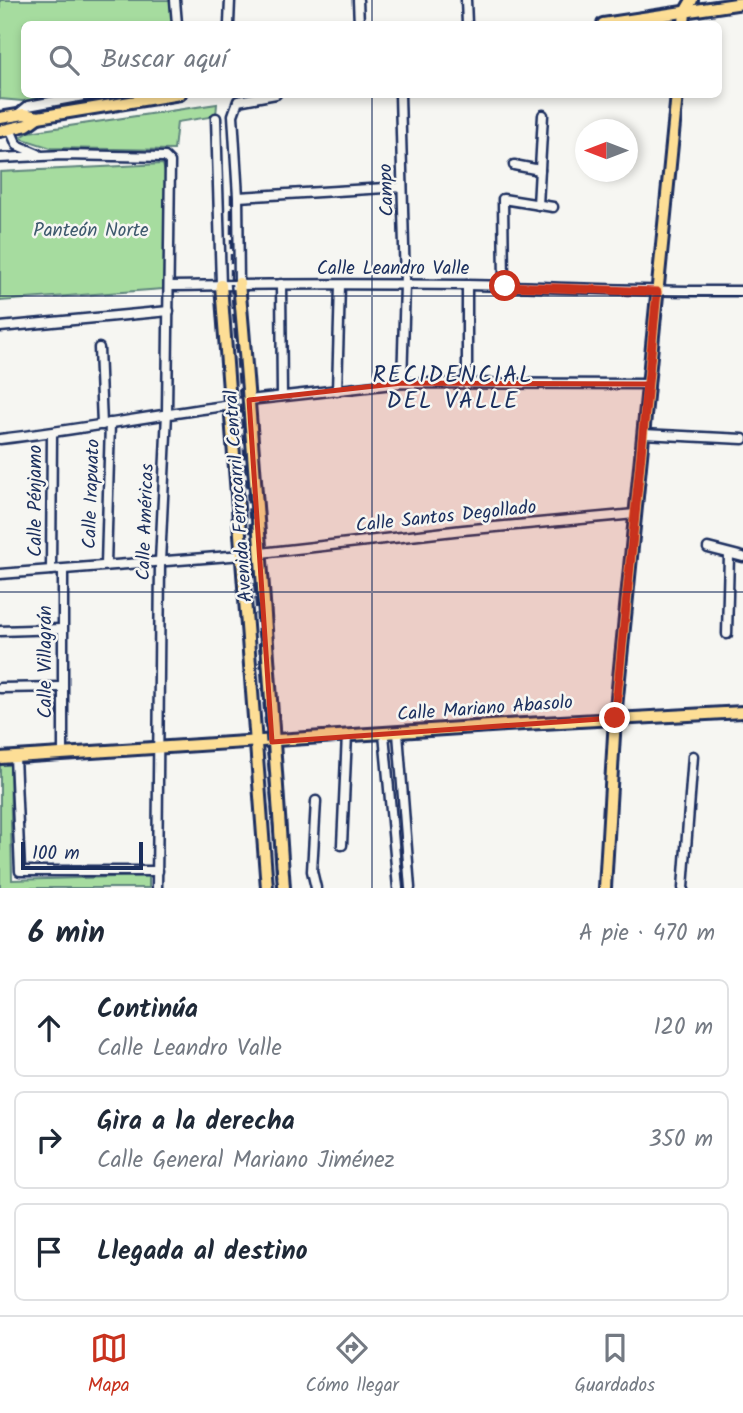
<!DOCTYPE html>
<html lang="es">
<meta charset="utf-8">
<style>
body{margin:0;font-family:Kalam,sans-serif;background:#f6f6f7;color:#1f2937}
.compass{position:absolute;left:575px;top:119px;width:63px;height:63px;border-radius:50%;background:#fff;box-shadow:0 4px 10px #0003;rotate:270deg}
.scale{position:absolute;left:21px;bottom:18px;width:122px;box-sizing:border-box;padding-left:7px;border:4px solid #1b2f5e;border-top:0;font-size:19px;line-height:24px;white-space:nowrap;color:#1b2f5e;-webkit-text-stroke:5px #f6f6f2;paint-order:stroke}
.stop{position:absolute;width:21px;height:21px;margin:-16px;border:5px solid #c8321e;border-radius:50%;background:#fff}
.stop.end{background:#c8321e;border-color:#fff;box-shadow:0 2px 7px #0008}
.list{margin:0;padding:0;list-style:none}
h2{display:flex;justify-content:space-between;align-items:center;height:91px;margin:0;padding:0 28px;font-size:30px}
h2 small{font-size:23px;font-weight:400;color:#747a83}
.list li{display:grid;grid-template-columns:46px 1fr auto;gap:21px;align-items:center;box-sizing:border-box;height:98px;margin:0 14px 14px;padding:0 14px;border:2px solid #e0e1e3;border-radius:10px}
.list b{display:block;font-size:26px;white-space:nowrap}
.list p{margin:0;font-size:23px;white-space:nowrap;color:#747a83}
.list em{font-size:23px;font-style:normal;color:#747a83}
.icon{flex:none;width:38px;height:38px;fill:none;stroke:currentColor;stroke-width:2;stroke-linecap:round;stroke-linejoin:round}
.map{position:relative;flex:none;width:743px;height:888px;overflow:hidden}
.search{position:absolute;background:#fff;box-shadow:0 4px 10px #0003;left:21px;right:21px;top:21px;height:77px;display:flex;align-items:center;gap:18px;box-sizing:border-box;padding:0 24px;border-radius:10px;color:#747a83;font-size:26px}
.sheet{height:427px;background:#fff}
nav{display:flex;justify-content:space-around;align-items:center;box-sizing:border-box;height:98px;border-top:2px solid #e0e1e3;background:#fff;font-size:19px;color:#747a83}
nav a{display:grid;justify-items:center;gap:4px}
nav .on{color:#c8321e}
.map>svg:first-child{display:block}
</style>
<div class="map">
<svg width="743" height="888" viewBox="0 0 743 888">
<rect width="100%" height="100%" fill="#f6f6f2"/>
<filter id="ink" filterUnits="userSpaceOnUse"><feTurbulence type="fractalNoise" baseFrequency=".0143" numOctaves="2"/><feDisplacementMap in="SourceGraphic" scale="14" xChannelSelector="R" yChannelSelector="G"/><feConvolveMatrix kernelMatrix="1 2 1 2 8 2 1 2 1" color-interpolation-filters="sRGB"/></filter>
<g filter="url(#ink)">
<g fill="#a6dc9f" stroke="#60867e" stroke-width="2">
<polygon points="0,0 171,0 173,24 24,24 24,94 66,95 23,101 0,99"/>
<polygon points="217,104 216,116 177,122 174,150 51,148 20,138 29,132"/>
<polygon points="163,164 169,188 163,289 0,301 0,172"/>
<polygon points="10,762 12,880 149,876 149,888 0,888 0,763"/>
</g>
<g fill="none" stroke-linecap="round" stroke-linejoin="round">
<defs>
<g id="minor">
<polyline points="175,0 177,24"/>
<polyline points="358,0 359,24"/>
<polyline points="466,0 467,24"/>
<polyline points="229,24 230,0"/>
<polyline points="400,94 405,285 402,383"/>
<polyline points="17,115 28,106 94,94"/>
<polyline points="216,118 221,285"/>
<polyline points="10,129 17,145 38,154"/>
<polyline points="0,158 63,155 165,157 170,162 167,413 160,562 157,888"/>
<polyline points="514,165 540,170"/>
<polyline points="238,197 402,187"/>
<polyline points="538,205 543,115"/>
<polyline points="239,283 238,197 233,115 238,101 276,94"/>
<polyline points="281,284 282,396"/>
<path d="M 170,286 C 269,284 368,284 467,285 C 559,287 651,292 743,291"/>
<polyline points="504,286 503,199 553,207"/>
<polyline points="0,327 169,311"/>
<polyline points="99,348 102,425"/>
<polyline points="467,384 467,285"/>
<polyline points="337,391 340,285"/>
<polyline points="249,400 402,383 648,384"/>
<polyline points="643,434 743,439"/>
<path d="M 0,439 C 78,430 154,415 232,405"/>
<polyline points="708,548 743,557"/>
<polyline points="261,553 463,530 635,514"/>
<polyline points="106,565 110,423"/>
<polyline points="51,570 52,433"/>
<polyline points="0,574 243,555"/>
<polyline points="0,631 61,629"/>
<polyline points="727,634 729,555"/>
<polyline points="0,688 62,687"/>
<polyline points="398,733 410,888"/>
<polyline points="384,734 398,888"/>
<polyline points="63,754 63,570"/>
<polyline points="15,757 20,871 158,871"/>
<polyline points="316,801 312,871 316,888"/>
<polyline points="342,845 347,735"/>
<polyline points="683,888 693,756"/>
</g>
<g id="major">
<polyline points="603,24 743,3"/>
<polyline points="684,24 685,12 692,0"/>
<polyline points="0,118 24,114 38,117 180,94"/>
<polyline points="0,131 27,125 38,117"/>
<path d="M 239,283 C 257,485 270,686 284,888"/>
<polyline points="221,285 267,888"/>
<polyline points="0,758 506,725 743,712"/>
<polyline points="605,888 615,718 677,94"/>
</g>
</defs>
<use href="#minor" stroke="#1b2f5e" stroke-width="13"/>
<use href="#major" stroke="#1b2f5e" stroke-width="16"/>
<use href="#minor" stroke="#f6f6f2" stroke-width="8"/>
<use href="#major" stroke="#fdde96" stroke-width="10"/>
<polyline stroke="#1b2f5e" stroke-width="2.5" stroke-dasharray="10 5" stroke-linecap="butt" points="231,194 231,284 278,888"/>
</g>
</g>
<g fill="none" stroke-linecap="round" stroke-linejoin="round" filter="url(#ink)">
<polyline stroke="#c8321e" stroke-width="9" points="505,286 657,292 615,718"/>
</g>
<path fill="#c8321e" fill-opacity="0.2" stroke="#c8321e" stroke-width="5" stroke-linejoin="round" d="M 402,383 L 648,384 L 615,718 L 272,742 L 249,400 Z"/>
<path fill="none" stroke="#1b2f5e" stroke-width="2" stroke-opacity="0.55" d="M 372,0 L 372,24M 372,94 L 372,888M 0,296 L 743,296M 0,592 L 743,592"/>
<g text-anchor="middle" dominant-baseline="central" stroke-width="5" stroke-linejoin="round" paint-order="stroke">
<g font-size="19" fill="#1b2f5e" stroke="#f6f6f2">
<text transform="translate(387 190) rotate(-92)">Campo</text>
<text x="393" y="269">Calle Leandro Valle</text>
<text transform="translate(92 494) rotate(-88)">Calle Irapuato</text>
<text transform="translate(239 496) rotate(-94)">Avenida Ferrocarril Central</text>
<text transform="translate(36 501) rotate(-90)">Calle Pénjamo</text>
<text transform="translate(446 517) rotate(-6)">Calle Santos Degollado</text>
<text transform="translate(146 522) rotate(-88)">Calle Américas</text>
<text transform="translate(46 662) rotate(-90)">Calle Villagrán</text>
<text transform="translate(485 709) rotate(-4)">Calle Mariano Abasolo</text>
</g>
<g font-size="19" fill="#3e5a6e" stroke="#f6f6f2">
<text x="91" y="231">Panteón Norte</text>
</g>
<g font-size="23" letter-spacing="2" fill="#1b2f5e" stroke="#f6f6f2">
<text x="453" y="376">RECIDENCIAL<tspan x="453" dy="26">DEL VALLE</tspan></text>
</g>
</g>
</svg>
<svg class="compass" viewBox="-18 -18 36 36"><path d="M0-13l5 13h-10z" fill="#e53935"/><path d="M0 13l5-13h-10z" fill="#747a83"/></svg>
<div class="scale">100 m</div>
<div class="stop" style="left:505px;top:286px"></div>
<div class="stop end" style="left:615px;top:718px"></div>
<div class="search"><svg class="icon" aria-label="search" viewBox="0 0 24 24"><circle cx="10" cy="10" r="6"/><path d="M15 15l6 6"/></svg>Buscar aquí</div>
</div>
<section class="sheet">
<h2>6 min<small>A pie · 470 m</small></h2>
<ul class="list">
<li><svg class="icon" aria-label="ahead" viewBox="0 0 24 24"><path d="M12 20V5M6 11l6-6 6 6"/></svg><div><b>Continúa</b><p>Calle Leandro Valle</p></div><em>120 m</em></li>
<li><svg class="icon" aria-label="right" viewBox="0 0 24 24"><path d="M7 20v-9h11M14 6l5 5-5 5"/></svg><div><b>Gira a la derecha</b><p>Calle General Mariano Jiménez</p></div><em>350 m</em></li>
<li><svg class="icon" aria-label="arrive" viewBox="0 0 24 24"><path d="M6 21V4h12l-3 4 3 4H6"/></svg><div><b>Llegada al destino</b></div></li>
</ul>
</section>
<nav>
<a class="on"><svg class="icon" aria-label="map" viewBox="0 0 24 24"><path d="M3 6l6-2 6 2 6-2v14l-6 2-6-2-6 2zM9 4v14M15 6v14"/></svg>Mapa</a>
<a><svg class="icon" aria-label="directions" viewBox="0 0 24 24"><path d="M12 3l9 9-9 9-9-9zM9 14v-3h6M13 9l2 2-2 2"/></svg>Cómo llegar</a>
<a><svg class="icon" aria-label="saved" viewBox="0 0 24 24"><path d="M7 4h10v16l-5-4-5 4z"/></svg>Guardados</a>
</nav>
